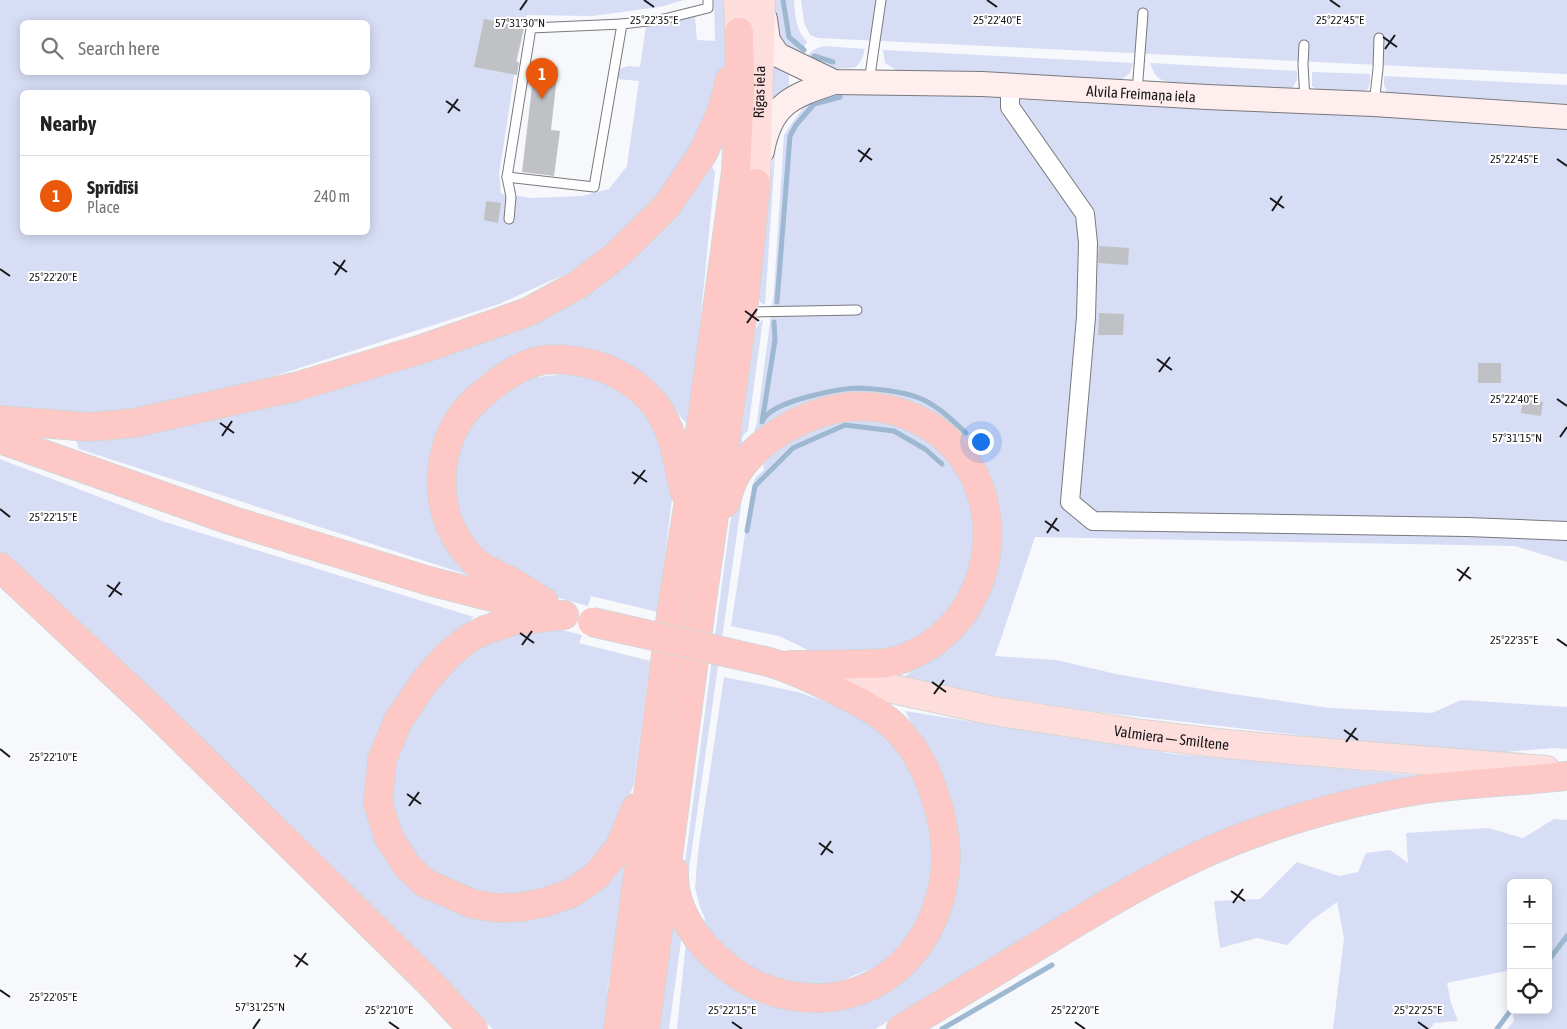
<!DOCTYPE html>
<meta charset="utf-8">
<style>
body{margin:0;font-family:"Asap Condensed",sans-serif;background:#f2f2f2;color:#222}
.controls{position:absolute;right:15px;bottom:15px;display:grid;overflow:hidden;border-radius:8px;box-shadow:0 2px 12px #0003}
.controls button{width:45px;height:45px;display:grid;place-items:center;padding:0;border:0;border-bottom:1px solid #e0e0e0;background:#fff;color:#222;font:25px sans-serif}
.you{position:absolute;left:980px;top:441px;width:18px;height:18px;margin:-12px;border:4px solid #fff;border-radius:50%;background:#1a73e8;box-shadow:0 0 0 8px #1a73e833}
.badge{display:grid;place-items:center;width:32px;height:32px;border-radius:50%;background:#ea580c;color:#fff;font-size:16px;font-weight:700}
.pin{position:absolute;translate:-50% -41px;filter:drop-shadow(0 1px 2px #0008)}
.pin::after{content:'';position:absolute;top:26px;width:18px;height:15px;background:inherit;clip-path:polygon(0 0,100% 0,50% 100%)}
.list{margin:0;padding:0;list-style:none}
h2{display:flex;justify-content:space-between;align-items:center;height:65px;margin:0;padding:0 20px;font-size:21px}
h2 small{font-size:16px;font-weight:400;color:#767676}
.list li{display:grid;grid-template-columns:32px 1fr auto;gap:15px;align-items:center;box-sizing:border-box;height:80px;padding:0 20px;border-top:1px solid #e0e0e0}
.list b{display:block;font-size:19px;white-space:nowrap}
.list p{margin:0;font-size:16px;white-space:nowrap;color:#767676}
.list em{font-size:16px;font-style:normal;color:#767676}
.icon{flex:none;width:28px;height:28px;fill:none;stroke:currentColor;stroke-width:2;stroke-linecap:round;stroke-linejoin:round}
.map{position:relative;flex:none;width:1567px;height:1029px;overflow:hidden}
.search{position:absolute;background:#fff;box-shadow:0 2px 12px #0003;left:20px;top:20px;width:350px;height:55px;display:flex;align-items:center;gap:12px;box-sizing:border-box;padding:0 18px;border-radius:8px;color:#767676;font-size:19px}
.panel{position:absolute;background:#fff;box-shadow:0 2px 12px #0003;left:20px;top:90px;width:350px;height:145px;border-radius:8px}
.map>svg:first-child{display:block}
</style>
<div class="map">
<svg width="1567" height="1029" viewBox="0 0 1567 1029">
<rect width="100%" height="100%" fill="#f6f8fc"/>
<g fill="#d7ddf5" fill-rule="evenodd">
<path d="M 0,0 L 684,0 L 660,7 L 592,16 L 527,15 L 514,75 L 508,117 L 499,174 L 501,194 L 532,198 L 582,196 L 609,189 L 627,166 L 639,81 L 618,79 L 620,69 L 628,66 L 640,67 L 646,26 L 695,17 L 697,40 L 715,41 L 714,0 L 728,0 L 729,44 L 720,89 L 703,134 L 666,188 L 629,230 L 596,255 L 570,272 L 499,304 L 190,403 L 80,421 L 0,410 ZM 22,22 L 368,22 L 368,72 L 22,72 ZM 22,92 L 368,92 L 368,232 L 22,232 Z"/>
<path d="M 771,0 L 794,0 C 795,16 796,30 807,42 L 797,59 L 778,38 Z"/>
<polygon points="801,0 1567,0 1567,74 818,38 810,35 804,23"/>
<path d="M 824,46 L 865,49 L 862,59 L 856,67 C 838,70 822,69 805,63 C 808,52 813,49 824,46 Z"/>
<polygon points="883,50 1133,63 1130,73 1122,79 1075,79 896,70 885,63"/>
<polygon points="768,62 789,72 789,91 769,105"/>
<path d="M 1150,63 L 1297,71 L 1297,80 L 1292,88 L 1277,89 L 1174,83 C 1158,80 1156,79 1150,63 Z"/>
<polygon points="1312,72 1370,74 1370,82 1368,89 1361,93 1318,90 1312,86"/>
<polygon points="1384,76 1567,85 1567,104 1397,94 1387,92 1384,85"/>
<polygon points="840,91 950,95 1029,100 1567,124 1567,562 1515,546 1035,537 995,656 1056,660 1116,674 1213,691 1329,708 1432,713 1461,700 1567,707 1567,749 1553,748 1470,755 1090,711 958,690 901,679 959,637 988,591 993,493 899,400 753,437 757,422 774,291 784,135 797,116 812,98"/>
<polygon points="774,139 776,139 765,305 760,302 758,297 769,172 772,168"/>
<polygon points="712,166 715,172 694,385 686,423 665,398 520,355 439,433 428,488 442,541 468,575 79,449 76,441 133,435 546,313 707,167"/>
<polygon points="763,319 748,430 742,437 743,446 738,448 741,421 755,331 759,323"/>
<polygon points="579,373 628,393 653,419 667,454 672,499 658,612 591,596 588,606 530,590 482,558 453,504 453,461 465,429 494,398 527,378"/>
<polygon points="871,414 933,441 961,475 970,497 977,537 968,581 942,623 910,645 866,654 814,653 779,636 731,626 752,488 755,478 764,470 763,457 808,424"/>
<polygon points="0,459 162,521 474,617 423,666 372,755 397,868 434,903 475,918 535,917 624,864 629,866 608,985 605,1029 493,1029 0,552"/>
<polygon points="745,478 689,869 687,896 683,878 730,523 739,491"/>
<polygon points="526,630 562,630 582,635 579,643 650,661 634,784 615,831 592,861 564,886 520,896 478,890 449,881 423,865 404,839 393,812 392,779 411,721 445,677 477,645"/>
<polygon points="724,677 798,692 853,712 892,738 913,773 933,830 932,878 916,929 881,965 825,987 794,986 758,978 703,928 705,919 700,907 695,888 698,852"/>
<polygon points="905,711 1174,754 1433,777 1330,795 1245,822 1135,873 875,1029 677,1029 686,942 716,975 763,1004 808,1013 831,1010 913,969 947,793"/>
<polygon points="1554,819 1567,820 1567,1029 1507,1029 1514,1021 1512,1010 1548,1010 1548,883 1511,883 1511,970 1447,983 1451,1003 1458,1021 1434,1023 1430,1029 1333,1029 1344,938 1337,902 1312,920 1287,945 1257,938 1220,948 1214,901 1260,899 1297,862 1339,876 1358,872 1366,853 1390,850 1408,863 1406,833 1488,828 1523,838"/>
<polygon points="676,924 682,934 669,1029 659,1029 673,926"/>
</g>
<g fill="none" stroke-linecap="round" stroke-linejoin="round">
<g stroke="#9db8d0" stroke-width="5">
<polyline points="783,0 789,37 804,50"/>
<polyline points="814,56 833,62"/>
<polyline points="777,302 790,136 796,125 814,104 840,97"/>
<path d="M 774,322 L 775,340 L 762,422 C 764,420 764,417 766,416 C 780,400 840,388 860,388 C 879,389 907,392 924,400 C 940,408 953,421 966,433"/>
<polyline points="747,531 755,486 793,448 845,425 894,431 925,449 942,464"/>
<polyline points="1548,961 1567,936"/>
<polyline points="942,1029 1052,965"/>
<polyline points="1497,1029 1511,1010"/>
</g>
</g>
<g fill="#c0c1c5">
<polygon points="484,19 524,27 516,62 519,62 517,75 474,67"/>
<polygon points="532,64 558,67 551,130 560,131 554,176 522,172 533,79 529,78"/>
<polygon points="486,201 501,203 498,223 484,220"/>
<polygon points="1099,246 1129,248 1128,265 1098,263"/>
<polygon points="1099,313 1124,314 1123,335 1098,335"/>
<rect x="1478" y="363" width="23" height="20"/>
<polygon points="1523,399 1543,402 1541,416 1521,413"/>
</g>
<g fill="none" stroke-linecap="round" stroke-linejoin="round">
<defs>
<g id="lane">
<polyline points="1304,45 1303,64 1305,101"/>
<polyline points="869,82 881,0"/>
<polyline points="1137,93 1143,13"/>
<polyline points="1374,104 1378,69 1379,38"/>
<polyline points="507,177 594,187 622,24 664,19 708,8 708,0"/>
<polyline points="509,219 511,197 507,177 531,28 622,24"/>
<polyline points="746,312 857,310"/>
</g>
<polyline id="street" points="1010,86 1010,107 1085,214 1088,243 1086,317 1070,502 1093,521 1467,527 1567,531"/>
<g id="secondary">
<path id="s1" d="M 765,19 L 768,41 L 778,55 L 834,82 L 982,84 L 1207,97 L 1374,104 L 1567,117"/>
<path d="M 762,151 C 771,103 792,96 834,82"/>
</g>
<g id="primary">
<polyline points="738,0 739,32"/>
<path id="s2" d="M 756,183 L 761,0"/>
<path id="s3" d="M 806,670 L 994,711 L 1142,734 L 1217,743 L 1293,750 L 1546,770"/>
</g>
<g id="highway">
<polyline points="0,420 90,427 134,423 295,387 422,349 528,312 579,284 618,254 667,206 703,153 721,113 730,80"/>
<polyline points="0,439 230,520 429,581 547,611"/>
<path d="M 725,503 C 728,495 730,486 734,478 C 749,451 774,433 802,420 C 835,405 869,401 904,414 C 1019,455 1013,621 899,660 C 884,665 866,664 850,664 C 830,665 810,665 790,665"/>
<polyline points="0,567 153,710 432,985 473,1029"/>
<path d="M 544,602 C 533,596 523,588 512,582 C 501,576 484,570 475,562 C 470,557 465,551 461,545 C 433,506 436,447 466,410 C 475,399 489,389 500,380 C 514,371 528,362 544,360 C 563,357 594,363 611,371 C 630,380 649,394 660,412 C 675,437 678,462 684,491"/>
<polyline points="564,615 513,621 485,630 468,639 448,655 426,680 398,721 382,760 378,803 389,838 407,866 425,883 473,904 497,908 522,907 546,902 572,893 596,876 619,848 636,808"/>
<path d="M 674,871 C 672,910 698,944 727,967 C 755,989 785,999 821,998 C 897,995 944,930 946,858 C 946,838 942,818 936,799 C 927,769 911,740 887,720 C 870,706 851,698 831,688 C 810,678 789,667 765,661"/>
<polyline points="618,1029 672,608 703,412 736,171 740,88 739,32"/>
<polyline points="645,1029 701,607 743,312 756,183"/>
<path d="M 901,1029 C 950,999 1000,969 1049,939 C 1116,898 1185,857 1260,831 C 1313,812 1369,798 1424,789 C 1471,783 1520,781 1567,776"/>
</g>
</defs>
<use href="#lane" stroke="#78797d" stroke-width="11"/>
<use href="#street" stroke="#78797d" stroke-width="20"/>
<use href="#secondary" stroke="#78797d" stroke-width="26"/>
<use href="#primary" stroke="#d5d5d6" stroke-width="30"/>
<use href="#highway" stroke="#d5d5d6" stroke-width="30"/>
<use href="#lane" stroke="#fff" stroke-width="9"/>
<use href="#street" stroke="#fff" stroke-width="18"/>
<use href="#secondary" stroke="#fee" stroke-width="24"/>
<use href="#primary" stroke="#fededd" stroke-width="28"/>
<use href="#highway" stroke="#fec8c6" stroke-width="28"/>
<defs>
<polyline id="highway-bridge" points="592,622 765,661"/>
</defs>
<use href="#highway-bridge" stroke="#d5d5d6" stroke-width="30" stroke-linecap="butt"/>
<use href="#highway-bridge" stroke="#fec8c6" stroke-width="28"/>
</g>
<path fill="none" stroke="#18181a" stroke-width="2" d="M 644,0 L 654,7M 987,0 L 997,7M 1330,0 L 1340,7M 520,10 L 527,0M 1383,37 L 1397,47M 1385,49 L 1395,35M 446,101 L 460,111M 448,113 L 458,99M 858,150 L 872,160M 1557,159 L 1567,166M 860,162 L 870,148M 1270,198 L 1284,208M 1272,211 L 1282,196M 333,262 L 347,272M 0,269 L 10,276M 335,275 L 345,260M 745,311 L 759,321M 747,323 L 757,309M 1157,359 L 1172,370M 1159,372 L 1170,357M 1557,399 L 1567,406M 220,423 L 234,433M 222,436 L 232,421M 1560,437 L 1567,427M 632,472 L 647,482M 634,484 L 645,470M 0,509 L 10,517M 1045,521 L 1059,531M 1047,533 L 1057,518M 1457,569 L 1471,579M 1459,581 L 1469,567M 107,585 L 122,595M 109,597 L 120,582M 520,633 L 534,643M 1557,639 L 1567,646M 522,645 L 532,631M 932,682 L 946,692M 934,694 L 944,680M 1344,730 L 1358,740M 1346,742 L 1356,728M 0,749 L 10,757M 407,794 L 421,804M 409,806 L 419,792M 819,843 L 833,853M 821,855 L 831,841M 1231,891 L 1245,901M 1233,903 L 1243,889M 294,955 L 308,965M 296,967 L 306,953M 0,990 L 10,997M 389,1022 L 399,1029M 732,1022 L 742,1029M 1075,1022 L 1085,1029M 1418,1022 L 1428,1029M 253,1029 L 260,1019"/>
<g text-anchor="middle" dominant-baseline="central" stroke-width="4" stroke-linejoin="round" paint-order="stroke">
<g font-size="15" fill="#18181a" stroke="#fff">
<text stroke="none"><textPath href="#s2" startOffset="91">Rīgas iela</textPath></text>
<text stroke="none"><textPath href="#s1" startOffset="409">Alvila Freimaņa iela</textPath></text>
<text stroke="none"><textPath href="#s3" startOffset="372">Valmiera — Smiltene</textPath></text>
</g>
</g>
<g font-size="12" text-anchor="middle" fill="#18181a" stroke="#fff" stroke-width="4" stroke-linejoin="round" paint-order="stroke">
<text x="1340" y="24">25°22'45"E</text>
<text x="654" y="24">25°22'35"E</text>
<text x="997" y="24">25°22'40"E</text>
<text x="520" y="27">57°31'30"N</text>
<text x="1514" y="163">25°22'45"E</text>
<text x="53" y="281">25°22'20"E</text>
<text x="1514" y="403">25°22'40"E</text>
<text x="1517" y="442">57°31'15"N</text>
<text x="53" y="521">25°22'15"E</text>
<text x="1514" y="644">25°22'35"E</text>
<text x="53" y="761">25°22'10"E</text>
<text x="53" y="1001">25°22'05"E</text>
<text x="260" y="1011">57°31'25"N</text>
<text x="389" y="1014">25°22'10"E</text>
<text x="732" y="1014">25°22'15"E</text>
<text x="1075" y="1014">25°22'20"E</text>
<text x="1418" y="1014">25°22'25"E</text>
</g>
</svg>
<div class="controls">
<button>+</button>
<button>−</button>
<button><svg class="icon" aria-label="locate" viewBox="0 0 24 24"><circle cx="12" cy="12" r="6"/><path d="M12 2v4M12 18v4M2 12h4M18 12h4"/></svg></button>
</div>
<div class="you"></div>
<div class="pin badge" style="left:542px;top:99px">1</div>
<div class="search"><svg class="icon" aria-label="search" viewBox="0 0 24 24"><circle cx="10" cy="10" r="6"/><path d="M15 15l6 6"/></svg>Search here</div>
<section class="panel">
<h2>Nearby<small></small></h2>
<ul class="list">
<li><span class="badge">1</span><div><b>Sprīdīši</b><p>Place</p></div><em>240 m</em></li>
</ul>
</section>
</div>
